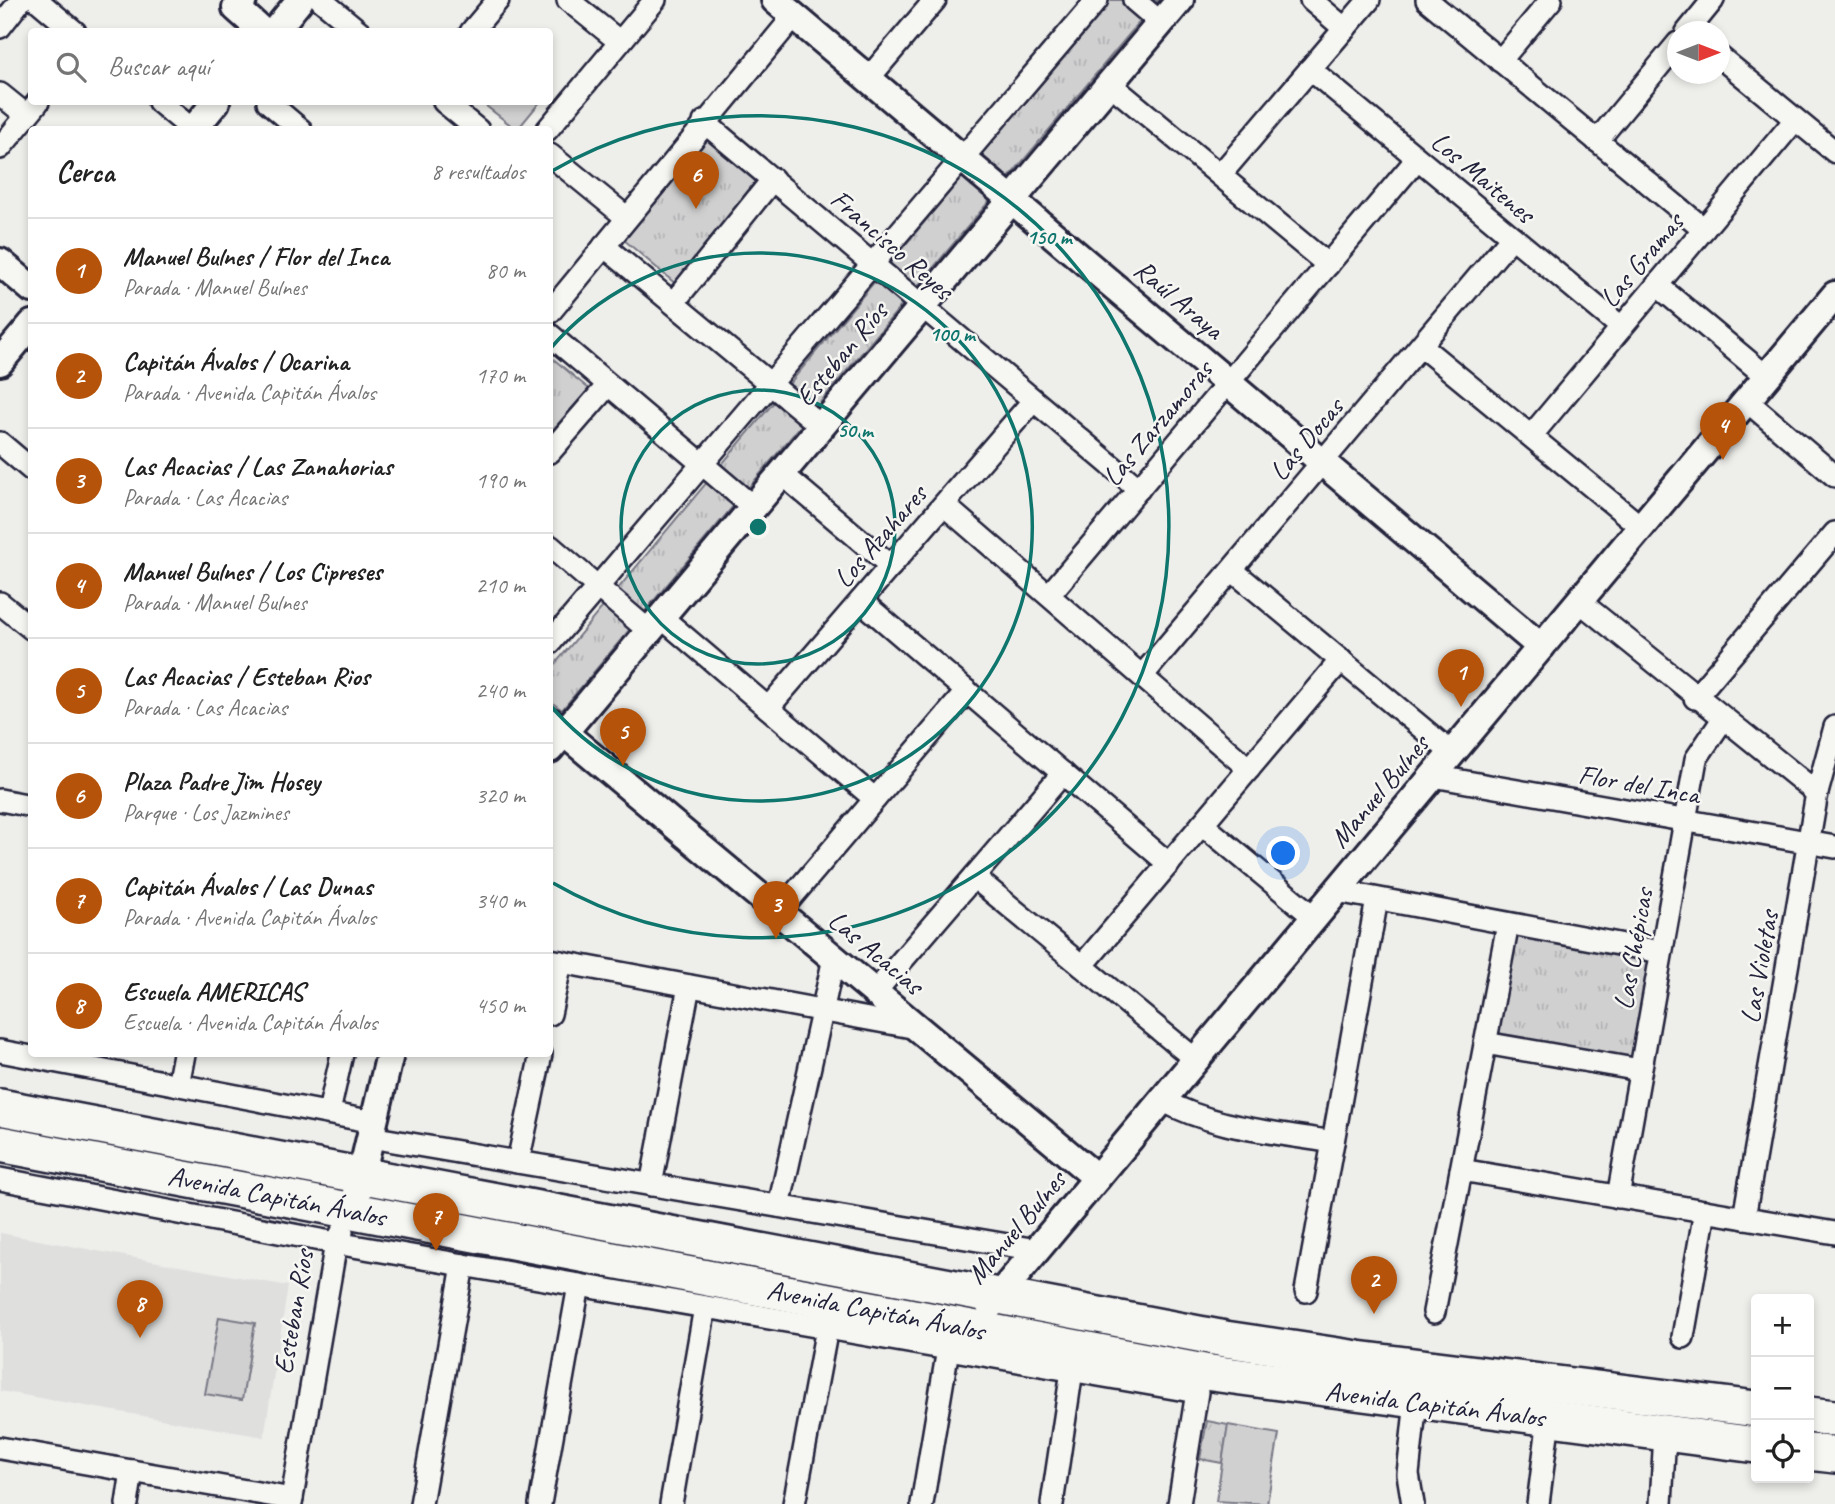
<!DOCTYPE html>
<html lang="es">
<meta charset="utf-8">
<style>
body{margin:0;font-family:Caveat,sans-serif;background:#f2f2f2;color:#222}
.controls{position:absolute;right:21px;bottom:21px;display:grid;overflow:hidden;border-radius:7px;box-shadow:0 4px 10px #0003}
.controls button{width:63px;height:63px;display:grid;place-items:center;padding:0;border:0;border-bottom:2px solid #e0e0e0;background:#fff;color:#222;font:35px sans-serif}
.compass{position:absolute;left:1667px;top:21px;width:63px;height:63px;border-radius:50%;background:#fff;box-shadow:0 4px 10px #0003;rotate:90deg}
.you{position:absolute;left:1284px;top:854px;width:24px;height:24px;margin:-18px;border:5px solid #fff;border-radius:50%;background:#1a73e8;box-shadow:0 0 0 10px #1a73e833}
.badge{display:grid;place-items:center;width:46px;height:46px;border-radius:50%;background:#b45309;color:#fff;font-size:23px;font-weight:700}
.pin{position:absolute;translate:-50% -58px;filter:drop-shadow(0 2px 4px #0008)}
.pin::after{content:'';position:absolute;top:37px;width:24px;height:21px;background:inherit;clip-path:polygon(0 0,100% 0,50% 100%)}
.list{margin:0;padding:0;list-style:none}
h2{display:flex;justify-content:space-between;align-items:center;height:91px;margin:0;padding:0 28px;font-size:30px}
h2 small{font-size:23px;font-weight:400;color:#767676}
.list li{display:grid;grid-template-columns:46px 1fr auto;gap:21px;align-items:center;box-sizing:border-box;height:105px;padding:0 28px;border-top:2px solid #e0e0e0}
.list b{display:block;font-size:26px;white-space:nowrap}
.list p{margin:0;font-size:23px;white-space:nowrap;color:#767676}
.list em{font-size:23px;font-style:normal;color:#767676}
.icon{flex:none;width:38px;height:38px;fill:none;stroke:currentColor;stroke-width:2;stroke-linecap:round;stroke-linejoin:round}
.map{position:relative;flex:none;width:1835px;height:1504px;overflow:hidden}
.search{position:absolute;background:#fff;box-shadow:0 4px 10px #0003;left:28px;top:28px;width:525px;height:77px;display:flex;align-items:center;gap:18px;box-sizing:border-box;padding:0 24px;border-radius:7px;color:#767676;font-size:26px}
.panel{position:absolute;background:#fff;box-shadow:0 4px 10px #0003;left:28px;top:126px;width:525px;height:931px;border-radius:7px}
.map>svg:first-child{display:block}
</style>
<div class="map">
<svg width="1835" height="1504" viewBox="0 0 1835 1504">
<defs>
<pattern id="grass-tufts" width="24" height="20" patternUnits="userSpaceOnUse" patternTransform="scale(1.75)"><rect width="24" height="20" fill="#d0d0d1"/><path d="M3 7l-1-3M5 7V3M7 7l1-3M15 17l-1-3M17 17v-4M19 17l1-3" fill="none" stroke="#b2b2b4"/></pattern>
</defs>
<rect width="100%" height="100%" fill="#eeeeeb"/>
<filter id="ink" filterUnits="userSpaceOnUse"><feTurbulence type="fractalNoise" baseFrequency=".0143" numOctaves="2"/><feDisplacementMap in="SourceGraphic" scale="14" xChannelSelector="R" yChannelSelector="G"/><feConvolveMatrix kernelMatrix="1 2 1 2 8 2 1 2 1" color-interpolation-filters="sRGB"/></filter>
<g filter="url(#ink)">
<polygon fill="#dfdfde" points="0,1233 288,1286 264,1437 0,1391"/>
<g fill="url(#grass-tufts)" stroke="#797986" stroke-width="2">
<polygon points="1110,0 1158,0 562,710 550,701 550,670"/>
<polygon points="707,126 774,183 684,291 617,234"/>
<polygon points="550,356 589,389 550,433"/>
<polygon points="1517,931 1652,955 1633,1061 1498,1036"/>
<polygon points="1207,1421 1228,1425 1222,1463 1200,1459"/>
</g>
<g fill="#d0d0d1" stroke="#797986" stroke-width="2">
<polygon points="481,102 540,102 517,130"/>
<polygon points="219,1317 255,1323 242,1400 205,1394"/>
<polygon points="1228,1425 1279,1434 1267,1504 1216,1501"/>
</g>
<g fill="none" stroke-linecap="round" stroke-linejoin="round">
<defs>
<g id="minor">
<polyline points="37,0 75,32"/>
<polyline points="321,0 360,32"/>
<polyline points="568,0 620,42"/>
<polyline points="1134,0 1161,23"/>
<polyline points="1311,0 1345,29"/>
<polyline points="1427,0 1704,229"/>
<polyline points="0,27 21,0"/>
<polyline points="471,32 498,0"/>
<polyline points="1687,32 1713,0"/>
<polyline points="1720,57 1835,152"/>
<polyline points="1500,61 1551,0"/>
<polyline points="1310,69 1621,327"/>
<polyline points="868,79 935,0"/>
<polyline points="1110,84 1328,265"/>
<polyline points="0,94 26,115"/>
<polyline points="159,102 193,130"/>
<polyline points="268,102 301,130"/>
<polyline points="444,102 478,130"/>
<polyline points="704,122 1139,489"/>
<polyline points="547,130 655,0"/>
<polyline points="1597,141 1678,43"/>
<polyline points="0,148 38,102"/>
<polyline points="550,155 626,217"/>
<polyline points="1220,175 1369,0"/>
<polyline points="604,246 821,426"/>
<polyline points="1657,285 1767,377"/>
<polyline points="674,302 773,179"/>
<polyline points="550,312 794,16"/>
<polyline points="550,335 753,507"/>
<polyline points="1421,346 1641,527"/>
<polyline points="1747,401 1835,476"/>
<polyline points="1531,436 1795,120"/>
<polyline points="0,443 32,470"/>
<polyline points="550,452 608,385"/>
<polyline points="781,473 891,566"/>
<polyline points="944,505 1249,769"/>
<polyline points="550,546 649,631"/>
<polyline points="1232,570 1452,753"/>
<polyline points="1049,595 1417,159"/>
<polyline points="861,601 1169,864"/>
<polyline points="1579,601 1817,793"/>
<polyline points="0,603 32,629"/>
<polyline points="661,617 875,799"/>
<polyline points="550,643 1097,0"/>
<polyline points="1142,676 1512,237"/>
<polyline points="1695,698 1835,533"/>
<polyline points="768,708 1033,401"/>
<polyline points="1433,776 1835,847"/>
<polyline points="0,800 32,806"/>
<polyline points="1202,824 1315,918"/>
<polyline points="974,877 1196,1060"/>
<polyline points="1337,891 1661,952"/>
<polyline points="779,912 967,691"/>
<polyline points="550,960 917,1028"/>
<polyline points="1082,966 1341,660"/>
<polyline points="875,992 1063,773"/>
<polyline points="550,1014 561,962"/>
<polyline points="1485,1043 1640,1070"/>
<polyline points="0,1051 374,1122"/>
<polyline points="178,1085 184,1054"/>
<path d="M 1162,1100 C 1214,1129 1276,1132 1333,1142"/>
<polyline points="329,1112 342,1054"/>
<polyline points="370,1137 1037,1250"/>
<polyline points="518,1162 541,1054"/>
<polyline points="1461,1170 1835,1233"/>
<polyline points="0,1179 336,1243 1197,1392 1179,1504"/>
<polyline points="651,1185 689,986"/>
<polyline points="1618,1197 1696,759 1723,719"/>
<polyline points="779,1206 834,958"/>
<polyline points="1744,1218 1817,793 1835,727"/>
<polyline points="1306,1291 1377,899"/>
<polyline points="1434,1312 1508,924"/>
<polyline points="1683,1337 1705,1211"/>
<polyline points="0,1448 292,1499"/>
<polyline points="127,1504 132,1471"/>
<polyline points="291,1504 336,1243 342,1232"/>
<polyline points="421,1504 463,1265"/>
<polyline points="540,1504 579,1285"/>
<polyline points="671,1504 705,1307"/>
<polyline points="794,1504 827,1328"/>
<polyline points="922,1504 950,1337"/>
<polyline points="1052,1504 1074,1357"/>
<polyline points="1413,1504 1408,1474 1416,1401"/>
<polyline points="1538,1504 1549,1418"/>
<polyline points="1661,1504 1665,1433"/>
</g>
<g id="tertiary">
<polyline points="243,0 236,8 263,32"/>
<polyline points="775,0 1541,647"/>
<polyline points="274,32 300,0"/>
<polyline points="193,130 216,102"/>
<polyline points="0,262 32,289"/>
<polyline points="0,362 32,324"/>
<polyline points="551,722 1097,1178"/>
<polyline points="550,749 1180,0"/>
<polyline points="353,1210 390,1054"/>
<polyline points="990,1306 1835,295"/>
</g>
<g id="trunk">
<polyline points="0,1107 1225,1339 1358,1359 1756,1409"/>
<polyline points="0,1144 1204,1372 1756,1445"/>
<polyline points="1809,1415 1835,1418"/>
<polyline points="1809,1452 1835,1455"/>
</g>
</defs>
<use href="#minor" stroke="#22223b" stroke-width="26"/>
<use href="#tertiary" stroke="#22223b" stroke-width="32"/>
<use href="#trunk" stroke="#22223b" stroke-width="40"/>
<use href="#minor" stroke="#f6f6f2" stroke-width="21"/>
<use href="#tertiary" stroke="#f6f6f2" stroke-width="26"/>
<use href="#trunk" stroke="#f6f6f2" stroke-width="35"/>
</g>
</g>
<g fill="none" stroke="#0f766e" stroke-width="3.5">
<circle cx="758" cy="527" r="137"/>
<path d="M550 349A274 274 0 1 1 550 705"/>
<path d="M552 171A411 411 0 1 1 553 883"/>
</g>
<g text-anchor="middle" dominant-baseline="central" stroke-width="5" stroke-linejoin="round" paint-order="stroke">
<g font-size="28" fill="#22223b" stroke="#f6f6f2">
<text transform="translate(1483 177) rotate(40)">Los Maitenes</text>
<text transform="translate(892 244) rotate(41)">Francisco Reyes</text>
<text transform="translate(1641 260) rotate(-50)">Las Gramas</text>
<text transform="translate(1179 299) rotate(40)">Raúl Araya</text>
<text transform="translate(841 354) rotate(-50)">Esteban Ríos</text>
<text transform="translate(1157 423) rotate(-50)">Las Zarzamoras</text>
<text transform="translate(1306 439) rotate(-50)">Las Docas</text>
<text transform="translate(880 536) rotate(-49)">Los Azahares</text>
<text transform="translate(1639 784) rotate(10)">Flor del Inca</text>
<text transform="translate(1379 791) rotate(-50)">Manuel Bulnes</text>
<text transform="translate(1633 949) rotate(-80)">Las Chépicas</text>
<text transform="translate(876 952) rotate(40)">Las Acacias</text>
<text transform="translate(1759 967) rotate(-80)">Las Violetas</text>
<text transform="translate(277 1196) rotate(11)">Avenida Capitán Ávalos</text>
<text transform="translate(1016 1227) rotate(-50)">Manuel Bulnes</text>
<text transform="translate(876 1310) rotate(11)">Avenida Capitán Ávalos</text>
<text transform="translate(293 1312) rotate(-80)">Esteban Ríos</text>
<text transform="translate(1435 1404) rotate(7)">Avenida Capitán Ávalos</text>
</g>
</g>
<circle cx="758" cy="527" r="10" fill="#0f766e" stroke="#f6f6f2" stroke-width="3.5"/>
<g font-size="21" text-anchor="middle" font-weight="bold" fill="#0f766e" stroke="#f6f6f2" stroke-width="5" stroke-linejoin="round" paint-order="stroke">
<text x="1049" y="244">150 m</text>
<text x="952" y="341">100 m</text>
<text x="855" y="437">50 m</text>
</g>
</svg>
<div class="controls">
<button>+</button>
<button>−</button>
<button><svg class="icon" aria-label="locate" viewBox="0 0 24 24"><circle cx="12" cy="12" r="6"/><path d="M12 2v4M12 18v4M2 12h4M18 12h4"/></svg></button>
</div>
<svg class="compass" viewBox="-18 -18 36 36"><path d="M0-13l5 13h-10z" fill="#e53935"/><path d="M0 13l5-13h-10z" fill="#767676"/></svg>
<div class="you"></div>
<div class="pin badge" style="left:1461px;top:707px">1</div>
<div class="pin badge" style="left:1374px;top:1314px">2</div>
<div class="pin badge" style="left:776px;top:939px">3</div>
<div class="pin badge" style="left:1723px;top:460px">4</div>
<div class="pin badge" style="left:623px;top:766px">5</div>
<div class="pin badge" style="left:696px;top:209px">6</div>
<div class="pin badge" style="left:436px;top:1251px">7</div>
<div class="pin badge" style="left:140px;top:1338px">8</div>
<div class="search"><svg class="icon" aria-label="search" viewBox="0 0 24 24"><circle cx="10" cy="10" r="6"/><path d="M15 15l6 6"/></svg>Buscar aquí</div>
<section class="panel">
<h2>Cerca<small>8 resultados</small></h2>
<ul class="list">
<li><span class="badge">1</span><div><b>Manuel Bulnes / Flor del Inca</b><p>Parada · Manuel Bulnes</p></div><em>80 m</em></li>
<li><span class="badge">2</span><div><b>Capitán Ávalos / Ocarina</b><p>Parada · Avenida Capitán Ávalos</p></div><em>170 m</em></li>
<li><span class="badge">3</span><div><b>Las Acacias / Las Zanahorias</b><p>Parada · Las Acacias</p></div><em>190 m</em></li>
<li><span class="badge">4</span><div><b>Manuel Bulnes / Los Cipreses</b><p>Parada · Manuel Bulnes</p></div><em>210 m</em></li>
<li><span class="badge">5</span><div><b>Las Acacias / Esteban Rios</b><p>Parada · Las Acacias</p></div><em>240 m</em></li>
<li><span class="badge">6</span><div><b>Plaza Padre Jim Hosey</b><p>Parque · Los Jazmines</p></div><em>320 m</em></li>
<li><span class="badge">7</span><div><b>Capitán Ávalos / Las Dunas</b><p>Parada · Avenida Capitán Ávalos</p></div><em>340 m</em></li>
<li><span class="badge">8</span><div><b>Escuela AMERICAS</b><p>Escuela · Avenida Capitán Ávalos</p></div><em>450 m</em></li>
</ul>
</section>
</div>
